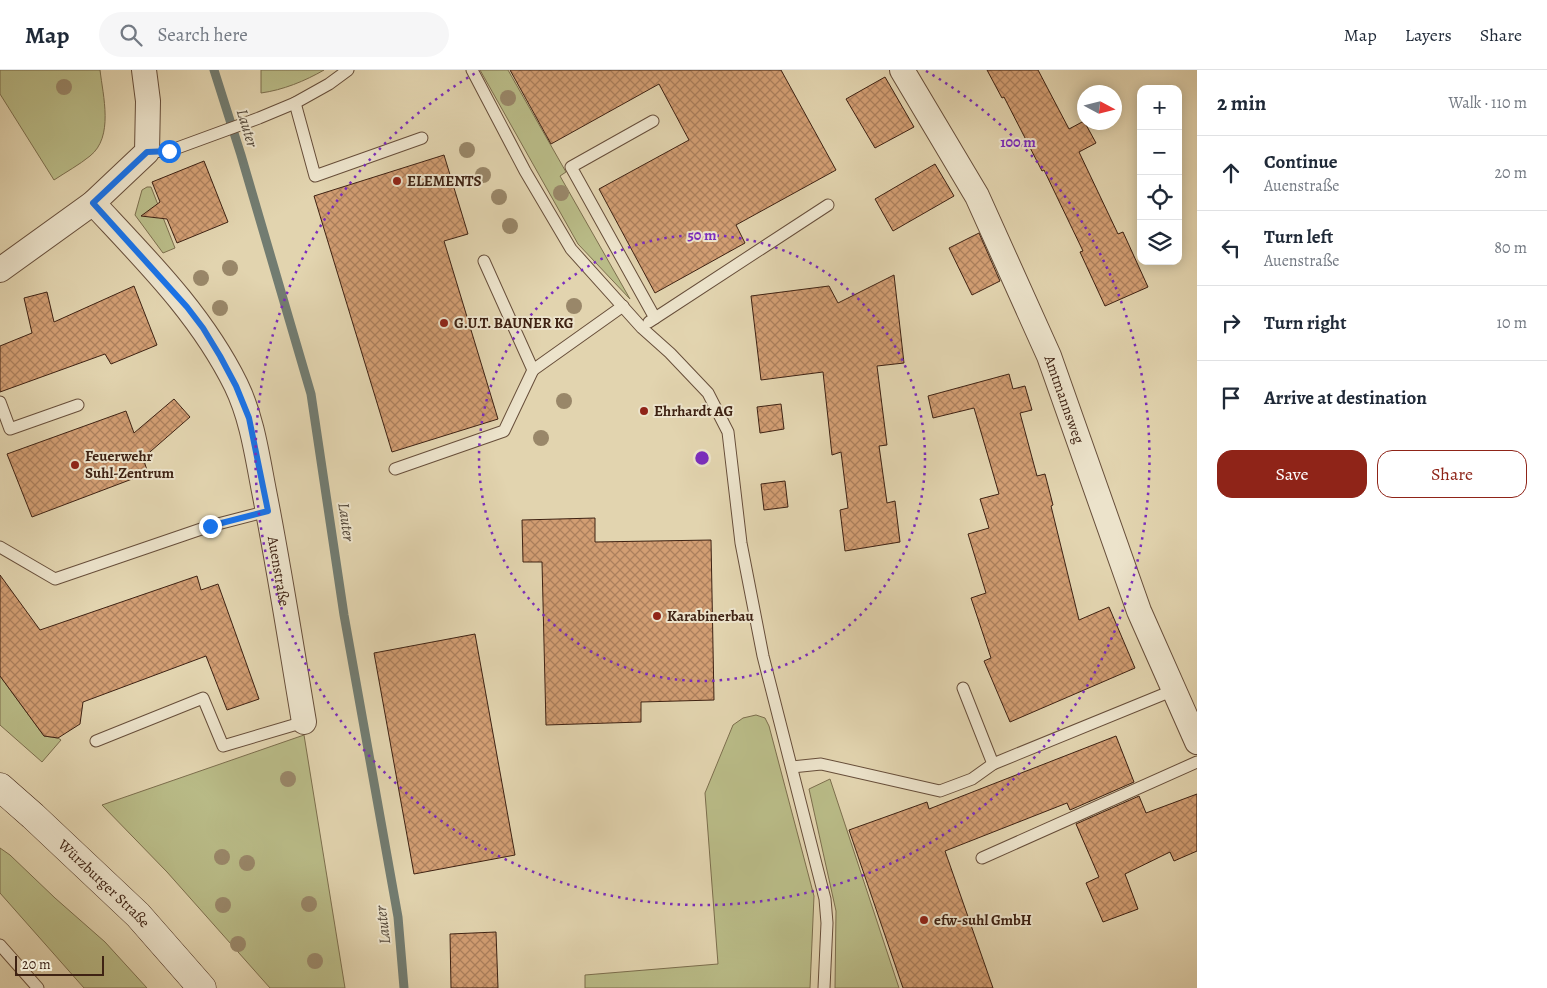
<!DOCTYPE html>
<meta charset="utf-8">
<style>
body{margin:0;font-family:Alegreya,serif;background:#f6f6f7;color:#1f2937}
.controls{position:absolute;right:15px;top:15px;display:grid;overflow:hidden;border-radius:10px;box-shadow:0 2px 12px #0003}
.controls button{width:45px;height:45px;display:grid;place-items:center;padding:0;border:0;border-bottom:1px solid #e0e1e3;background:#fff;color:#1f2937;font:25px sans-serif}
.compass{position:absolute;left:1077px;top:15px;width:45px;height:45px;border-radius:50%;background:#fff;box-shadow:0 2px 12px #0003;rotate:97deg}
.scale{position:absolute;left:15px;bottom:12px;width:89px;box-sizing:border-box;padding-left:5px;border:2px solid #3e2213;border-top:0;font-size:14px;line-height:18px;white-space:nowrap;color:#3e2213;-webkit-text-stroke:4px #ece3cb;paint-order:stroke}
.stop{position:absolute;width:15px;height:15px;margin:-11px;border:4px solid #1a73e8;border-radius:50%;background:#fff}
.stop.end{background:#1a73e8;border-color:#fff;box-shadow:0 1px 5px #0008}
.list{margin:0;padding:0;list-style:none}
h2{display:flex;justify-content:space-between;align-items:center;height:65px;margin:0;padding:0 20px;font-size:21px}
h2 small{font-size:16px;font-weight:400;color:#747a83}
.list li{display:grid;grid-template-columns:32px 1fr auto;gap:15px;align-items:center;box-sizing:border-box;height:75px;padding:0 20px;border-top:1px solid #e0e1e3}
.list b{display:block;font-size:19px;white-space:nowrap}
.list p{margin:0;font-size:16px;white-space:nowrap;color:#747a83}
.list em{font-size:16px;font-style:normal;color:#747a83}
.actions{display:flex;gap:10px;padding:15px 20px}
.actions a{flex:1;padding:11px 0;border:1px solid #8f2418;border-radius:15px;text-align:center;font-size:18px;color:#8f2418}
.actions .main{background:#8f2418;color:#fff}
.icon{flex:none;width:28px;height:28px;fill:none;stroke:currentColor;stroke-width:2;stroke-linecap:round;stroke-linejoin:round}
.map{position:relative;flex:none;width:1197px;height:918px;overflow:hidden}
header{display:flex;align-items:center;gap:30px;box-sizing:border-box;height:70px;padding:0 25px;background:#fff;border-bottom:1px solid #e0e1e3}
header strong{font-size:24px}
nav{display:flex;gap:28px;margin-inline-start:auto;font-size:18px}
.search{width:350px;height:45px;background:#f6f6f7;display:flex;align-items:center;gap:12px;box-sizing:border-box;padding:0 18px;border-radius:28px;color:#747a83;font-size:19px}
main{display:flex}
aside{flex:1;background:#fff}
.map>svg:first-child{display:block}
</style>
<header>
<strong>Map</strong>
<div class="search"><svg class="icon" aria-label="search" viewBox="0 0 24 24"><circle cx="10" cy="10" r="6"/><path d="M15 15l6 6"/></svg>Search here</div>
<nav><a>Map</a><a>Layers</a><a>Share</a></nav>
</header>
<main>
<div class="map">
<svg width="1197" height="918" viewBox="0 0 1197 918">
<defs>
<pattern id="building-cross-hatch" width="8" height="8" patternUnits="userSpaceOnUse" patternTransform="scale(1.25)"><rect width="8" height="8" fill="#d29e73"/><path d="M0 0l8 8M0 8l8-8" fill="none" stroke="#ac805d"/></pattern>
</defs>
<rect width="100%" height="100%" fill="#e2d4af"/>
<filter id="stains"><feTurbulence type="fractalNoise" baseFrequency=".004" numOctaves="4"/><feColorMatrix values="0 0 0 0 .2 0 0 0 0 .09 0 0 0 0 .02 0 0 0 .5 -.17"/></filter>
<radialGradient id="worn" r=".72"><stop offset=".6" stop-color="#630" stop-opacity="0"/><stop offset="1" stop-color="#630" stop-opacity=".3"/></radialGradient>
<g fill="#b9bb87" stroke="#7c6e4d">
<path d="M 0,0 L 100,0 C 103,26 114,67 90,86 C 79,95 66,102 54,110 L 0,24 Z"/>
<path d="M 261,0 L 324,0 C 305,11 283,20 261,23 Z"/>
<polygon points="480,0 508,0 566,102 560,106 630,229 578,174"/>
<polygon points="147,117 151,117 175,178 163,183 135,145 142,120"/>
<polygon points="0,606 44,666 58,668 61,670 42,692 0,655"/>
<polygon points="756,645 765,648 769,656 814,826 810,918 585,918 585,905 718,894 705,723 733,655 743,648"/>
<polygon points="304,665 345,918 270,918 167,802 102,735"/>
<polygon points="830,709 899,918 835,918 836,841 809,719"/>
<polygon points="0,778 10,785 55,828 105,872 147,918 84,918 0,823"/>
</g>
<g fill="none" stroke-linecap="round" stroke-linejoin="round">
<polyline stroke="#727c71" stroke-width="9" points="214,0 241,85 311,324 344,545 398,847 404,918"/>
</g>
<g fill="url(#building-cross-hatch)" stroke="#3e2213">
<polygon points="510,0 781,0 836,100 736,155 745,173 655,223 599,119 689,70 659,14 551,74"/>
<polygon points="987,0 1038,0 1069,59 1084,51 1096,73 1079,82 1118,164 1123,162 1148,217 1105,236 1080,182 1083,181 1044,100 1042,101 1004,27 1002,28"/>
<polygon points="885,7 914,57 875,78 846,29"/>
<polygon points="444,85 468,164 444,171 498,349 392,382 314,126"/>
<polygon points="204,91 228,152 177,173 167,149 141,146 160,132 152,112"/>
<polygon points="935,94 954,126 893,161 875,129"/>
<polygon points="979,163 1000,211 972,225 949,178"/>
<polygon points="894,205 904,293 877,296 887,375 879,376 887,433 895,431 900,472 845,481 840,440 848,438 841,382 832,385 823,302 761,310 751,226 829,216 838,233"/>
<polygon points="134,216 157,275 111,294 105,284 0,322 0,276 32,263 24,228 47,222 54,252"/>
<polygon points="1009,304 1013,319 1025,316 1032,340 1020,343 1037,406 1045,404 1053,435 1051,436 1079,550 1109,537 1135,598 1010,652 984,591 991,588 971,528 986,523 968,464 989,458 980,429 999,424 974,338 933,348 928,326"/>
<polygon points="174,329 190,347 143,388 148,403 32,447 7,384 126,341 134,363"/>
<polygon points="781,334 784,359 760,363 757,337"/>
<polygon points="785,411 788,437 764,440 761,414"/>
<polygon points="595,448 595,472 711,470 714,630 641,632 641,652 546,655 542,492 523,492 522,450"/>
<polygon points="0,505 40,560 197,506 201,520 218,514 259,629 227,640 206,586 83,632 80,654 58,668 44,666 0,606"/>
<polygon points="475,564 515,785 414,804 374,583"/>
<polygon points="1116,666 1134,712 1070,740 1067,733 945,781 993,918 903,918 849,760 927,732 929,739"/>
<polygon points="1197,724 1197,781 1174,791 1170,782 1125,804 1138,839 1103,852 1086,813 1099,807 1076,754 1139,726 1146,743"/>
<polygon points="496,862 498,918 451,918 450,864"/>
</g>
<g fill="none" stroke-linecap="round" stroke-linejoin="round">
<defs>
<g id="lane">
<polyline points="472,0 525,101 571,179 642,258 670,283 708,323 728,362 741,473 763,586 825,829 827,853 824,918"/>
<polyline points="295,33 315,106 422,68"/>
<polyline points="653,51 571,97 655,248"/>
<polyline points="147,82 169,81 259,48 295,33 329,14 348,0"/>
<polyline points="484,191 533,300 623,236"/>
<polyline points="649,252 828,135"/>
<polyline points="0,332 10,359 78,335"/>
<polyline points="395,399 504,361 533,300"/>
<polyline points="0,477 55,509 210,456 268,441"/>
<polyline points="963,618 993,694"/>
<polyline points="96,671 203,628 223,676 304,652"/>
<polyline points="792,697 821,694 940,721 972,709 993,694 1174,620"/>
<polyline points="982,788 1197,692"/>
<polyline points="0,875 38,918"/>
</g>
<g id="street">
<path id="s1" d="M 902,0 L 977,126 L 1049,286 L 1139,541 L 1197,672"/>
<path id="s2" d="M 93,133 C 146,190 201,244 236,315 C 252,348 257,385 264,421 C 279,497 291,575 304,652"/>
<polyline points="0,200 93,133 147,82 148,31 144,0"/>
</g>
<g id="secondary">
<path id="s3" d="M 0,717 L 33,746 L 138,845 L 202,918"/>
</g>
</defs>
<use href="#lane" stroke="#674e3a" stroke-width="13"/>
<use href="#street" stroke="#674e3a" stroke-width="26"/>
<use href="#secondary" stroke="#3e2213" stroke-width="29"/>
<use href="#lane" stroke="#ece3cb" stroke-width="11"/>
<use href="#street" stroke="#ece3cb" stroke-width="24"/>
<use href="#secondary" stroke="#ece3cb" stroke-width="28"/>
</g>
<g fill="#998769">
<circle cx="64" cy="17" r="8"/>
<circle cx="508" cy="28" r="8"/>
<circle cx="467" cy="80" r="8"/>
<circle cx="483" cy="105" r="8"/>
<circle cx="561" cy="123" r="8"/>
<circle cx="499" cy="127" r="8"/>
<circle cx="510" cy="156" r="8"/>
<circle cx="230" cy="198" r="8"/>
<circle cx="201" cy="208" r="8"/>
<circle cx="574" cy="236" r="8"/>
<circle cx="220" cy="238" r="8"/>
<circle cx="564" cy="331" r="8"/>
<circle cx="541" cy="368" r="8"/>
<circle cx="288" cy="709" r="8"/>
<circle cx="222" cy="787" r="8"/>
<circle cx="247" cy="793" r="8"/>
<circle cx="309" cy="834" r="8"/>
<circle cx="223" cy="835" r="8"/>
<circle cx="238" cy="874" r="8"/>
<circle cx="315" cy="891" r="8"/>
</g>
<g fill="none" stroke-linecap="round" stroke-linejoin="round">
<polyline stroke="#1a73e8" stroke-width="6" points="169,81 147,82 93,133 187,237 203,258 220,286 236,316 249,348 268,441 210,456"/>
</g>
<g fill="none" stroke="#7b2cbf" stroke-width="2.5" stroke-dasharray="2.5 5">
<circle cx="702" cy="388" r="223"/>
<path d="M926 1A447 447 0 1 1 479 1"/>
</g>
<g fill="#8f2418" stroke="#ece3cb" stroke-width="2">
<circle cx="397" cy="111" r="5"/>
<circle cx="444" cy="253" r="5"/>
<circle cx="644" cy="341" r="5"/>
<circle cx="75" cy="395" r="5"/>
<circle cx="657" cy="546" r="5"/>
<circle cx="924" cy="850" r="5"/>
</g>
<g text-anchor="middle" dominant-baseline="central" stroke-width="4" stroke-linejoin="round" paint-order="stroke">
<g font-size="15" font-weight="bold" fill="#3e2213" stroke="#ece3cb" text-anchor="start">
<text x="407" y="111">ELEMENTS</text>
<text x="454" y="253">G.U.T. BAUNER KG</text>
<text x="654" y="341">Ehrhardt AG</text>
<text x="85" y="386">Feuerwehr<tspan x="85" dy="17">Suhl-Zentrum</tspan></text>
<text x="667" y="546">Karabinerbau</text>
<text x="934" y="850">efw-suhl GmbH</text>
</g>
<g font-size="15" fill="#3e2213" stroke="#ece3cb">
<text stroke="none"><textPath href="#s1" startOffset="368">Amtmannsweg</textPath></text>
<text stroke="none"><textPath href="#s2" startOffset="424">Auenstraße</textPath></text>
<text stroke="none"><textPath href="#s3" startOffset="142">Würzburger Straße</textPath></text>
</g>
<g font-size="16" font-style="italic" fill="#54483a" stroke="#ece3cb">
<text transform="translate(247 58) rotate(73)">Lauter</text>
<text transform="translate(346 452) rotate(82)">Lauter</text>
<text transform="translate(383 855) rotate(-97)">Lauter</text>
</g>
</g>
<circle cx="702" cy="388" r="8" fill="#7b2cbf" stroke="#ece3cb" stroke-width="2.5"/>
<g font-size="15" text-anchor="middle" font-weight="bold" fill="#7b2cbf" stroke="#ece3cb" stroke-width="4" stroke-linejoin="round" paint-order="stroke">
<text x="1018" y="77">100 m</text>
<text x="702" y="170">50 m</text>
</g>
<rect width="100%" height="100%" filter="url(#stains)"/>
<rect width="100%" height="100%" fill="url(#worn)"/>
</svg>
<div class="controls">
<button>+</button>
<button>−</button>
<button><svg class="icon" aria-label="locate" viewBox="0 0 24 24"><circle cx="12" cy="12" r="6"/><path d="M12 2v4M12 18v4M2 12h4M18 12h4"/></svg></button>
<button><svg class="icon" aria-label="layers" viewBox="0 0 24 24"><path d="M12 4l9 5-9 5-9-5zM3 14l9 5 9-5"/></svg></button>
</div>
<svg class="compass" viewBox="-18 -18 36 36"><path d="M0-13l5 13h-10z" fill="#e53935"/><path d="M0 13l5-13h-10z" fill="#747a83"/></svg>
<div class="scale">20 m</div>
<div class="stop" style="left:169px;top:81px"></div>
<div class="stop end" style="left:210px;top:456px"></div>
</div>
<aside>
<h2>2 min<small>Walk · 110 m</small></h2>
<ul class="list">
<li><svg class="icon" aria-label="ahead" viewBox="0 0 24 24"><path d="M12 20V5M6 11l6-6 6 6"/></svg><div><b>Continue</b><p>Auenstraße</p></div><em>20 m</em></li>
<li><svg class="icon" aria-label="left" viewBox="0 0 24 24"><path d="M17 20v-9H6M10 6l-5 5 5 5"/></svg><div><b>Turn left</b><p>Auenstraße</p></div><em>80 m</em></li>
<li><svg class="icon" aria-label="right" viewBox="0 0 24 24"><path d="M7 20v-9h11M14 6l5 5-5 5"/></svg><div><b>Turn right</b></div><em>10 m</em></li>
<li><svg class="icon" aria-label="arrive" viewBox="0 0 24 24"><path d="M6 21V4h12l-3 4 3 4H6"/></svg><div><b>Arrive at destination</b></div></li>
</ul>
<div class="actions"><a class="main">Save</a><a>Share</a></div>
</aside>
</main>
